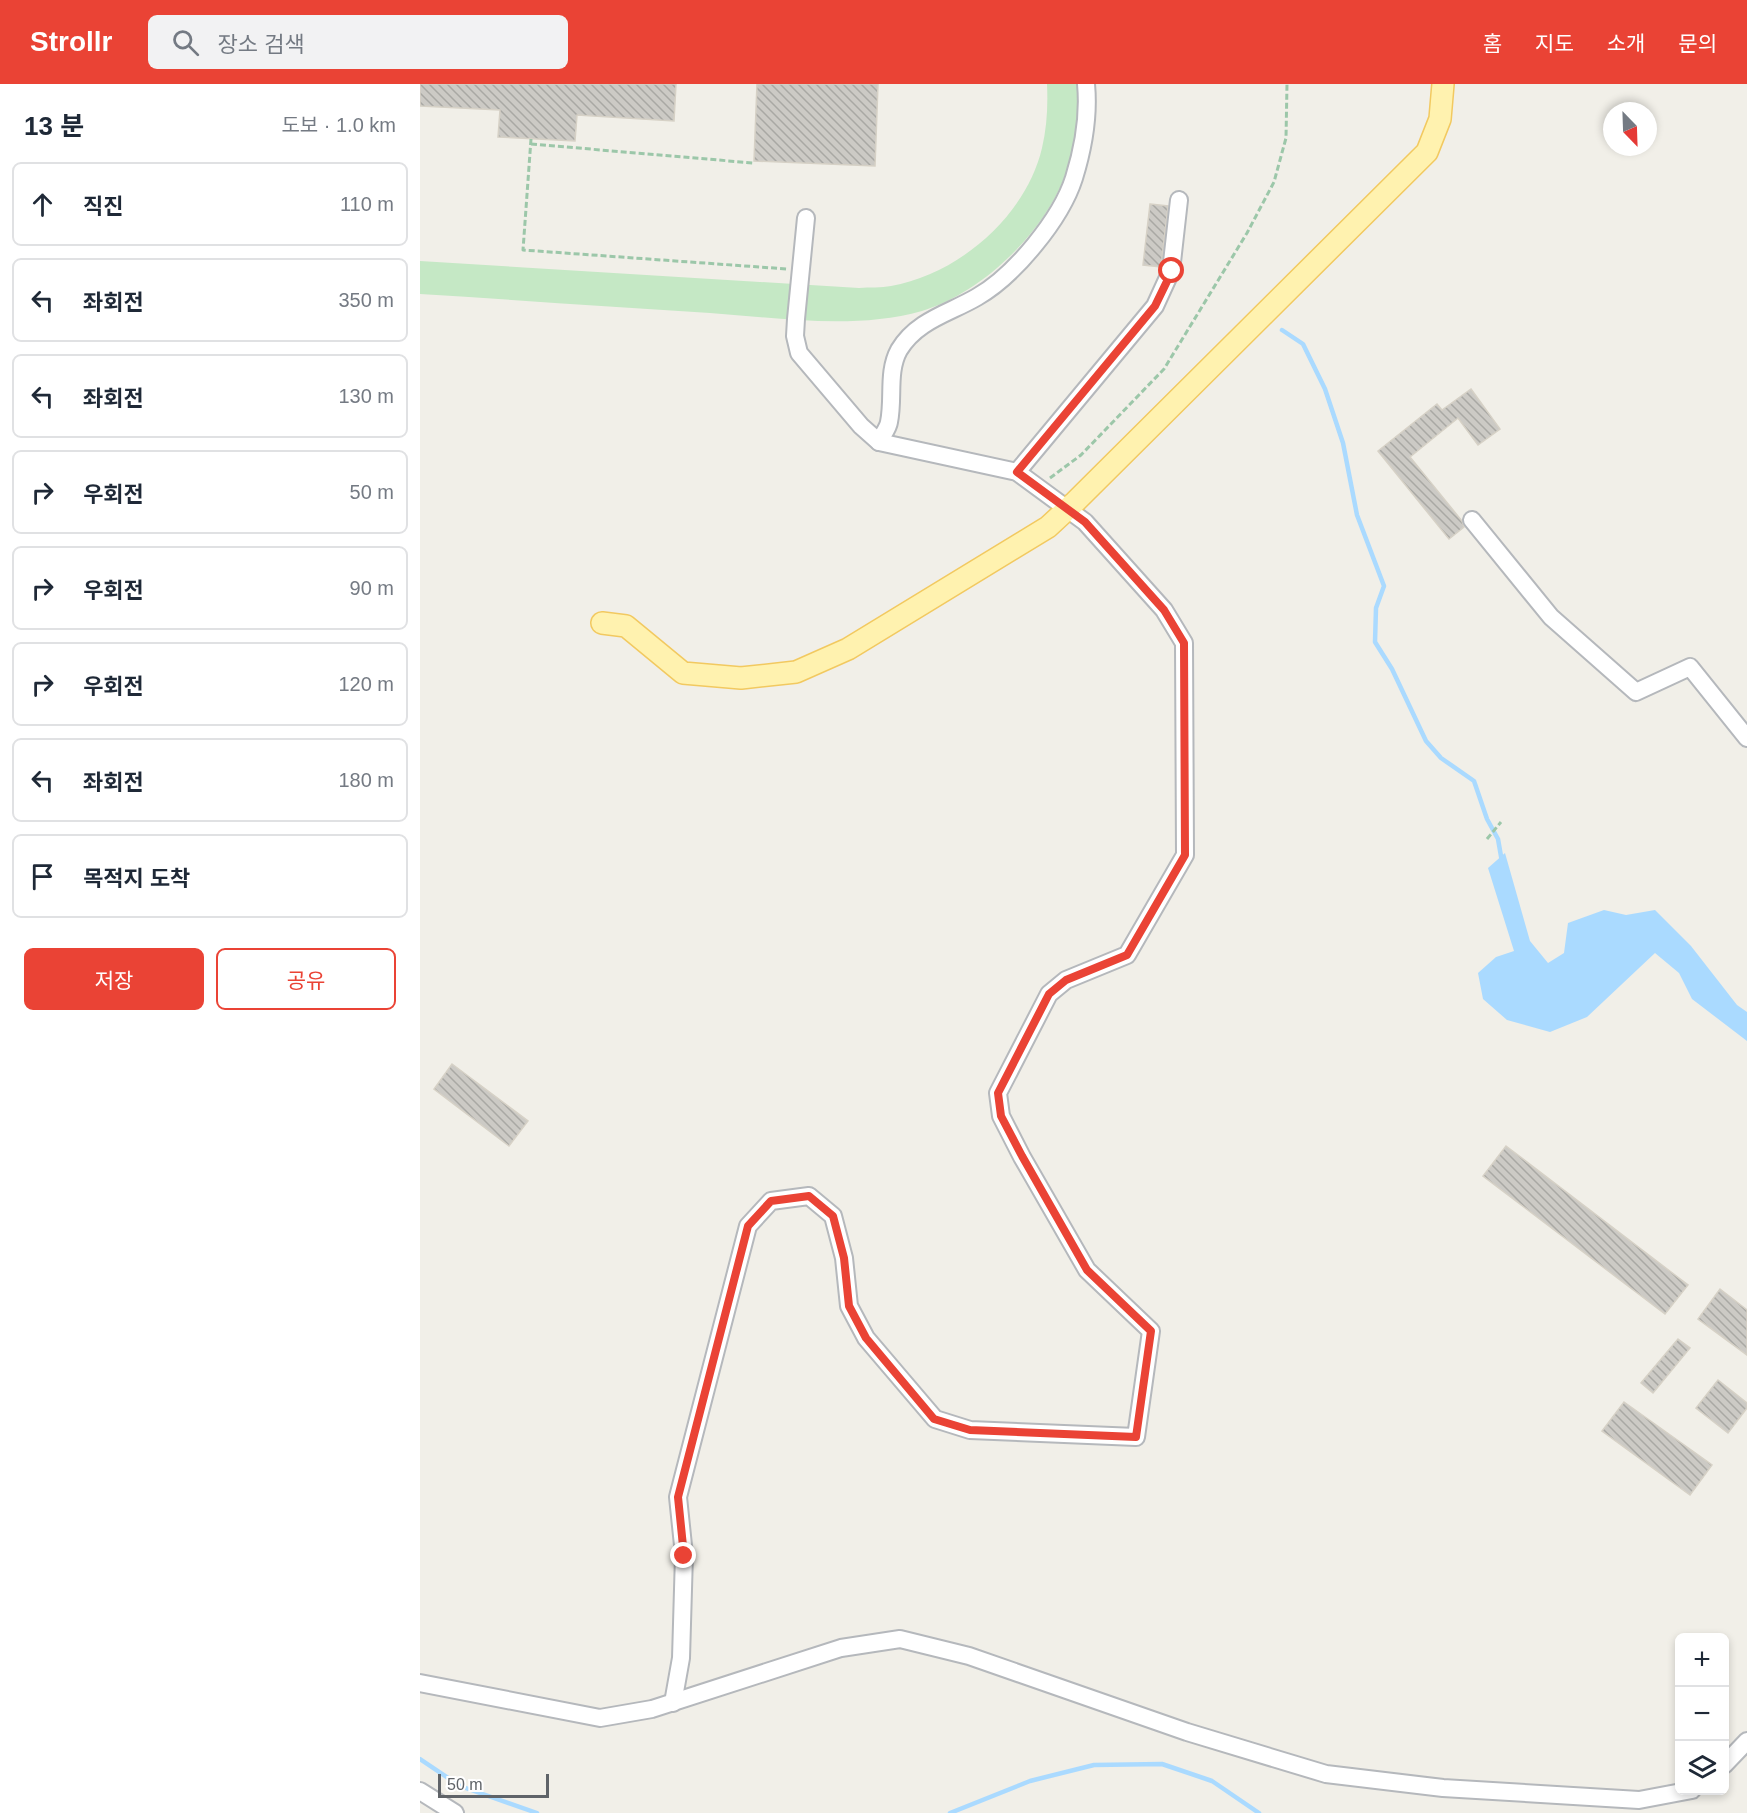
<!DOCTYPE html>
<html lang="ko">
<meta charset="utf-8">
<style>
body{margin:0;font-family:Helvetica,"Noto Sans KR",sans-serif;background:#f2f2f3;color:#1f2937}
.controls{position:absolute;right:18px;bottom:18px;display:grid;overflow:hidden;border-radius:9px;box-shadow:0 3px 9px #0003}
.controls button{width:54px;height:54px;display:grid;place-items:center;padding:0;border:0;border-bottom:2px solid #e0e1e3;background:#fff;color:#1f2937;font:30px sans-serif}
.compass{position:absolute;left:1183px;top:18px;width:54px;height:54px;border-radius:50%;background:#fff;box-shadow:0 3px 9px #0003;rotate:157deg}
.scale{position:absolute;left:18px;bottom:15px;width:111px;box-sizing:border-box;padding-left:6px;border:3px solid #5f6368;border-top:0;font-size:16px;line-height:21px;white-space:nowrap;color:#5f6368;-webkit-text-stroke:4px #fff;paint-order:stroke}
.stop{position:absolute;width:18px;height:18px;margin:-14px;border:4px solid #ea4335;border-radius:50%;background:#fff}
.stop.end{background:#ea4335;border-color:#fff;box-shadow:0 2px 6px #0008}
.list{margin:0;padding:0;list-style:none}
h2{display:flex;justify-content:space-between;align-items:center;height:78px;margin:0;padding:0 24px;font-size:26px}
h2 small{font-size:20px;font-weight:400;color:#747a83}
.list li{display:grid;grid-template-columns:39px 1fr auto;gap:18px;align-items:center;box-sizing:border-box;height:84px;margin:0 12px 12px;padding:0 12px;border:2px solid #e0e1e3;border-radius:9px}
.list b{display:block;font-size:22px;white-space:nowrap}
.list em{font-size:20px;font-style:normal;color:#747a83}
.actions{display:flex;gap:12px;padding:18px 24px}
.actions a{flex:1;padding:14px 0;border:2px solid #ea4335;border-radius:9px;text-align:center;font-size:21px;color:#ea4335}
.actions .main{background:#ea4335;color:#fff}
.icon{flex:none;width:33px;height:33px;fill:none;stroke:currentColor;stroke-width:2;stroke-linecap:round;stroke-linejoin:round}
.map{position:relative;flex:none;width:1327px;height:1729px;overflow:hidden}
header{display:flex;align-items:center;gap:36px;box-sizing:border-box;height:84px;padding:0 30px;background:#ea4335;color:#fff}
header strong{font-size:28px}
nav{display:flex;gap:33px;margin-inline-start:auto;font-size:21px}
.search{width:420px;height:54px;background:#f2f2f3;display:flex;align-items:center;gap:15px;box-sizing:border-box;padding:0 21px;border-radius:9px;color:#747a83;font-size:22px}
main{display:flex}
aside{flex:1;background:#fff}
.map>svg:first-child{display:block}
</style>
<header>
<strong>Strollr</strong>
<div class="search"><svg class="icon" aria-label="search" viewBox="0 0 24 24"><circle cx="10" cy="10" r="6"/><path d="M15 15l6 6"/></svg>장소 검색</div>
<nav><a>홈</a><a>지도</a><a>소개</a><a>문의</a></nav>
</header>
<main>
<aside>
<h2>13 분<small>도보 · 1.0 km</small></h2>
<ul class="list">
<li><svg class="icon" aria-label="ahead" viewBox="0 0 24 24"><path d="M12 20V5M6 11l6-6 6 6"/></svg><div><b>직진</b></div><em>110 m</em></li>
<li><svg class="icon" aria-label="left" viewBox="0 0 24 24"><path d="M17 20v-9H6M10 6l-5 5 5 5"/></svg><div><b>좌회전</b></div><em>350 m</em></li>
<li><svg class="icon" aria-label="left" viewBox="0 0 24 24"><path d="M17 20v-9H6M10 6l-5 5 5 5"/></svg><div><b>좌회전</b></div><em>130 m</em></li>
<li><svg class="icon" aria-label="right" viewBox="0 0 24 24"><path d="M7 20v-9h11M14 6l5 5-5 5"/></svg><div><b>우회전</b></div><em>50 m</em></li>
<li><svg class="icon" aria-label="right" viewBox="0 0 24 24"><path d="M7 20v-9h11M14 6l5 5-5 5"/></svg><div><b>우회전</b></div><em>90 m</em></li>
<li><svg class="icon" aria-label="right" viewBox="0 0 24 24"><path d="M7 20v-9h11M14 6l5 5-5 5"/></svg><div><b>우회전</b></div><em>120 m</em></li>
<li><svg class="icon" aria-label="left" viewBox="0 0 24 24"><path d="M17 20v-9H6M10 6l-5 5 5 5"/></svg><div><b>좌회전</b></div><em>180 m</em></li>
<li><svg class="icon" aria-label="arrive" viewBox="0 0 24 24"><path d="M6 21V4h12l-3 4 3 4H6"/></svg><div><b>목적지 도착</b></div></li>
</ul>
<div class="actions"><a class="main">저장</a><a>공유</a></div>
</aside>
<div class="map">
<svg width="1327" height="1729" viewBox="0 0 1327 1729">
<defs>
<pattern id="building-back-hatch" width="6" height="6" patternUnits="userSpaceOnUse" patternTransform="scale(1.5)"><rect width="6" height="6" fill="#cccac5"/><path d="M-1 5l2 2M0 0l6 6M5-1l2 2" fill="none" stroke="#a9a8a4"/></pattern>
</defs>
<rect width="100%" height="100%" fill="#f1efe8"/>
<path fill="#c5e8c5" d="M 627,0 L 658,0 C 659,31 655,65 644,94 C 622,151 561,209 502,227 C 434,246 360,234 290,229 C 193,223 97,216 0,210 L 0,177 L 439,204 C 450,203 461,204 471,202 C 539,190 606,132 622,64 C 627,43 628,21 627,0 Z"/>
<polygon fill="#aadaff" points="1085,769 1110,857 1128,879 1144,869 1148,839 1184,826 1206,831 1235,826 1271,862 1317,921 1327,928 1327,957 1272,915 1259,889 1235,869 1167,933 1130,948 1087,936 1063,915 1058,889 1076,873 1094,867 1068,784"/>
<g fill="none" stroke-linecap="round" stroke-linejoin="round">
<g stroke="#aadaff" stroke-width="4.5">
<polyline points="862,246 883,260 905,305 923,359 937,431 964,502 956,524 955,558 972,585 1006,657 1021,674 1054,697 1067,735 1078,755 1082,778"/>
<polyline points="0,1675 40,1702 117,1729"/>
<polyline points="530,1729 610,1697 674,1681 742,1680 792,1697 839,1729"/>
</g>
</g>
<g fill="url(#building-back-hatch)" stroke="#d6d1c6" stroke-width="1.5">
<polygon points="0,0 256,0 254,37 157,31 155,57 78,53 80,26 0,22"/>
<polygon points="337,0 458,0 455,82 334,77"/>
<polygon points="730,120 748,122 741,183 723,181"/>
<polygon points="1051,305 1080,345 1058,361 1038,334 990,373 1042,437 1044,443 1029,455 958,367 1017,320 1022,326"/>
<polygon points="32,980 108,1037 89,1062 14,1005"/>
<polygon points="1086,1062 1268,1201 1245,1230 1063,1092"/>
<polygon points="1300,1205 1327,1226 1327,1271 1278,1235"/>
<polygon points="1258,1255 1270,1264 1233,1309 1221,1299"/>
<polygon points="1298,1296 1327,1319 1327,1324 1308,1349 1276,1324"/>
<polygon points="1204,1318 1292,1381 1270,1411 1182,1347"/>
</g>
<g fill="none" stroke-linecap="round" stroke-linejoin="round">
<defs>
<g id="minor">
<path d="M 459,358 C 462,351 468,345 469,338 C 474,314 467,288 479,266 C 497,236 530,229 557,213 C 594,192 641,135 654,94 C 663,65 669,31 666,0"/>
<polyline points="597,388 735,222 751,187 759,116"/>
<polyline points="1052,436 1131,533 1216,608 1270,583 1327,654"/>
<polyline points="0,1599 180,1634 232,1625 421,1564 480,1555 549,1572 767,1648 906,1690 1023,1704 1219,1716 1272,1706"/>
<polyline points="253,1619 261,1574 264,1471 258,1413 328,1142 351,1117 389,1112 413,1132 424,1174 429,1222 446,1254 515,1335 550,1346 716,1353 731,1247 667,1186 602,1073 581,1032 578,1009 629,910 646,896 707,871 765,771 764,559 744,526 665,438 597,388 459,358 441,342 379,269 375,252 376,235 386,134"/>
<polyline points="1304,1681 1327,1657"/>
<polyline points="0,1707 35,1729"/>
</g>
<polyline id="major" points="182,539 206,542 263,589 321,594 376,588 428,565 628,443 655,418 1007,68 1020,35 1023,0"/>
</defs>
<use href="#minor" stroke="#b5b8bc" stroke-width="20"/>
<use href="#major" stroke="#f2c960" stroke-width="24"/>
<g stroke="#9cc7a9" stroke-width="3" stroke-dasharray="6 3" stroke-linecap="butt">
<polyline points="111,55 103,166 367,185"/>
<polyline points="111,60 333,79"/>
<polyline points="630,394 661,371 744,285 827,149 854,98 866,54 867,0"/>
<polyline points="1067,755 1081,738"/>
</g>
<use href="#minor" stroke="#fff" stroke-width="16"/>
<use href="#major" stroke="#fff2af" stroke-width="21"/>
</g>
<g fill="none" stroke-linecap="round" stroke-linejoin="round">
<polyline stroke="#ea4335" stroke-width="8" points="264,1472 258,1413 328,1142 351,1117 389,1112 413,1132 424,1174 429,1222 446,1254 514,1335 550,1346 716,1353 731,1247 667,1186 602,1072 581,1032 578,1009 629,910 646,896 707,871 765,771 764,559 744,526 665,438 597,388 735,222 752,187"/>
</g>
</svg>
<div class="controls">
<button>+</button>
<button>−</button>
<button><svg class="icon" aria-label="layers" viewBox="0 0 24 24"><path d="M12 4l9 5-9 5-9-5zM3 14l9 5 9-5"/></svg></button>
</div>
<svg class="compass" viewBox="-18 -18 36 36"><path d="M0-13l5 13h-10z" fill="#e53935"/><path d="M0 13l5-13h-10z" fill="#747a83"/></svg>
<div class="scale">50 m</div>
<div class="stop" style="left:752px;top:187px"></div>
<div class="stop end" style="left:264px;top:1472px"></div>
</div>
</main>
